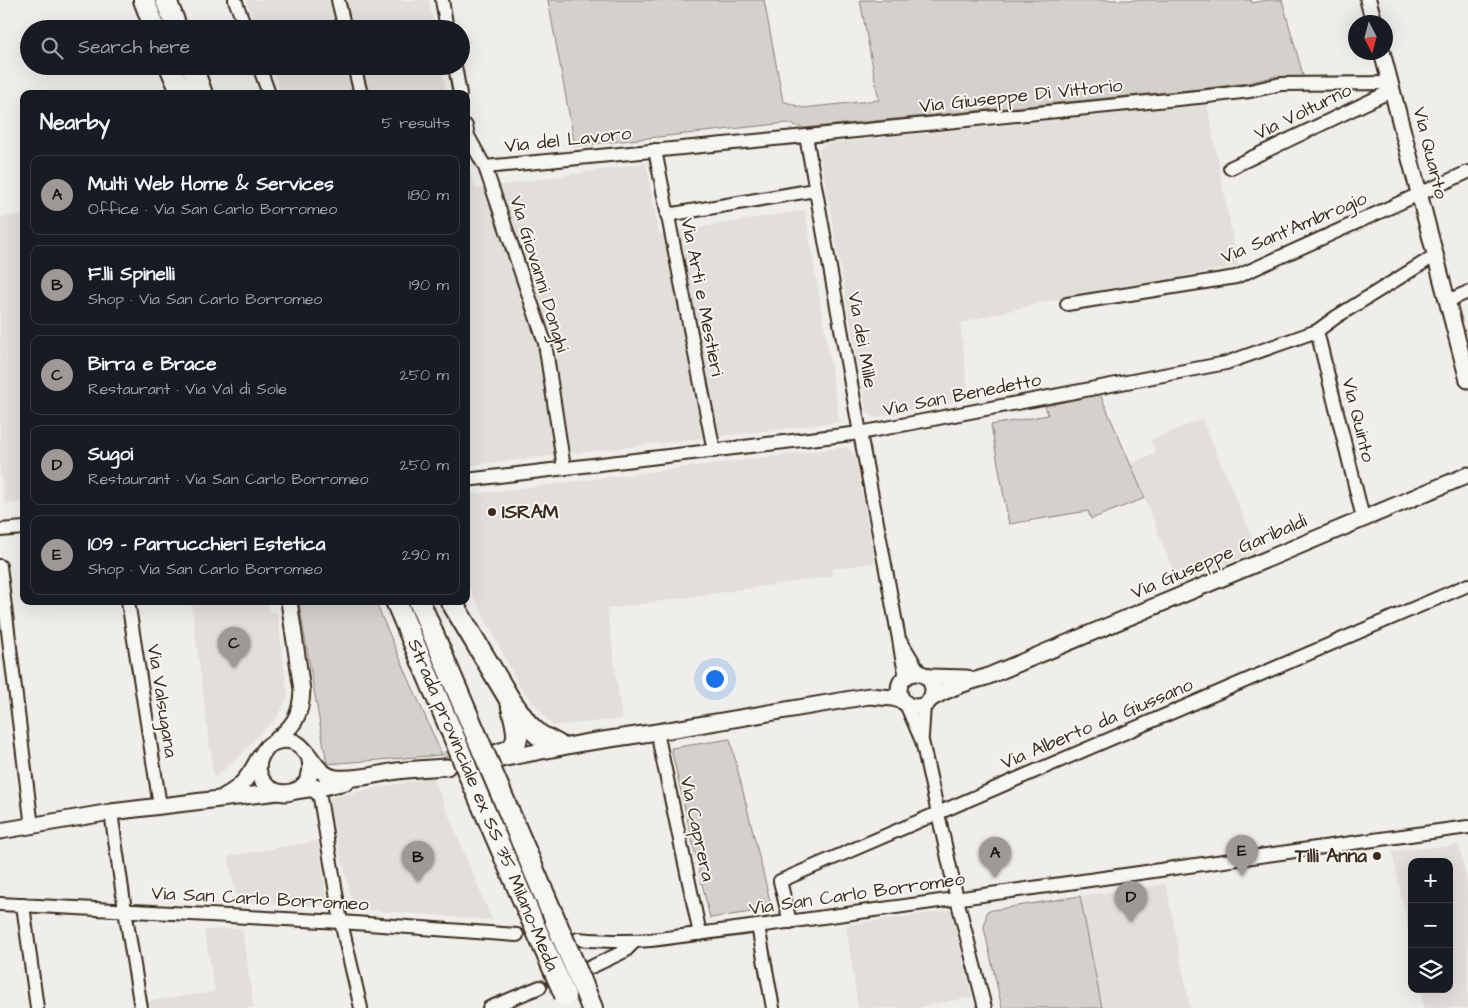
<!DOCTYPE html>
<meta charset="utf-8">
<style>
body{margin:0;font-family:"Architects Daughter",sans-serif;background:#20242c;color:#f1f3f6}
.controls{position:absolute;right:15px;bottom:15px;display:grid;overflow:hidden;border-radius:10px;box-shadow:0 5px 20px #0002}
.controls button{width:45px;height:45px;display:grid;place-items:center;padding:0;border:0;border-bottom:1px solid #363941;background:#171b24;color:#f1f3f6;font:25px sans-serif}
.compass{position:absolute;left:1348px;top:15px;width:45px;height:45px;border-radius:50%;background:#171b24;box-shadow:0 5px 20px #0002;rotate:174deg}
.you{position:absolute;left:714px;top:678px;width:18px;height:18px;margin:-12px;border:4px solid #fff;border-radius:50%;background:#1a73e8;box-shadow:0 0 0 8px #1a73e833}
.badge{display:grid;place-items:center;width:32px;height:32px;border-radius:50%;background:#9f9995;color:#111;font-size:16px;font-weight:700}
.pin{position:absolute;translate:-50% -41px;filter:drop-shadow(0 1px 2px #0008)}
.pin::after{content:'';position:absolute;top:26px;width:18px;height:15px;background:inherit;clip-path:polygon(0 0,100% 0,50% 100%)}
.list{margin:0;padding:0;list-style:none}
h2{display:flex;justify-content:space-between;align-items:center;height:65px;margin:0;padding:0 20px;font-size:21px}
h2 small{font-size:16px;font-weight:400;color:#9ea1a6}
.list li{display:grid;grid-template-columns:32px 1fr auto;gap:15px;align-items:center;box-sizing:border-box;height:80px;margin:0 10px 10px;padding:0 10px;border:1px solid #363941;border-radius:10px}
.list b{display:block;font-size:19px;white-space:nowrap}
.list p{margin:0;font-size:16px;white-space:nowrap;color:#9ea1a6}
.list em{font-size:16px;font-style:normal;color:#9ea1a6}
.icon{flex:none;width:28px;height:28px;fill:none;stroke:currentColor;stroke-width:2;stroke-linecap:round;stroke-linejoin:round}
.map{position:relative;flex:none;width:1468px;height:1008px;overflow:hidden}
.search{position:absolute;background:#171b24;box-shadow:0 5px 20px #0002;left:20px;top:20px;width:450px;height:55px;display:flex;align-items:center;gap:12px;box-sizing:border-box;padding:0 18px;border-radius:28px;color:#9ea1a6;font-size:19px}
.panel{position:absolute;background:#171b24;box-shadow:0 5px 20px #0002;left:20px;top:90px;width:450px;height:515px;border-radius:10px}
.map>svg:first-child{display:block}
</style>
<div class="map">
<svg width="1468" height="1008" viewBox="0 0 1468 1008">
<rect width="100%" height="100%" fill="#efeeea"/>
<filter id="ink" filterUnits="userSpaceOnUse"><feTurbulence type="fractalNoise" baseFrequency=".02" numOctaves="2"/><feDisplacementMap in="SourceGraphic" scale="10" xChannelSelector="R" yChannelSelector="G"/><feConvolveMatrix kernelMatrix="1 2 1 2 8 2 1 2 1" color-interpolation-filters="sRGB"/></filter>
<g filter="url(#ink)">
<g fill="#e2dfdb">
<polygon points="246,0 429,0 434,29 257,29"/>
<polygon points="271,66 441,66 447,94 282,94"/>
<polygon points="1207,103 1238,266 1050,301 960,323 969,399 874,418 867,412 819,150 824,144"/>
<polygon points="466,163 476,189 646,163 659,234 805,210 840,422 466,466"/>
<polygon points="24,215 24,502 5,504 0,470 0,217"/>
<polygon points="1202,419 1258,551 1178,584 1145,498 1130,464 1156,453 1151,440"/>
<polygon points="847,447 855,456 875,563 831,569 833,576 607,609 622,719 553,726 519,686 466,581 466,495"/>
<polygon points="191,601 268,601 269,612 277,612 288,697 276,719 257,736 240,756 214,778"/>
<polygon points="433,777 492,920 354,909 326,798"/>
<polygon points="318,841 328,906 237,903 228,856"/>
<polygon points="1459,845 1468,887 1468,1008 1424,1008 1420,989 1449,989 1449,862 1412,862 1412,949 1392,851"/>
<polygon points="1166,884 1190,1008 1102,1008 1080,896"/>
<polygon points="951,910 972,997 920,1007 920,1008 858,1008 846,925"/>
<polygon points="242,928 254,1008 150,1008 149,1001 215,992 204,930"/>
</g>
<g fill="#d4d1cc" stroke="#887e75">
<polygon points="548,0 764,0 783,101 803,108 879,100 860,0 1251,0 1252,3 1267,0 1282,0 1304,79 1276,76 1247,83 1208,88 804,128 787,123 575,146"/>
<polygon points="1100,394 1145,498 1091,519 1088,511 1009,524 991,425 1048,415 1045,406"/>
<polygon points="314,601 375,601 442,755 327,764 299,604"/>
<polygon points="730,739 772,909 710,918 671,748"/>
<polygon points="1080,896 1102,1008 1002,1008 984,928 987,911"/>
</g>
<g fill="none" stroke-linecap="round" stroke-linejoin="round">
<polyline stroke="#cbc7c1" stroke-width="15" stroke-dasharray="15 8" stroke-linecap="butt" points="443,759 493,751"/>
<defs>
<g id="minor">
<polyline points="235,0 246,29"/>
<polyline points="338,0 345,29"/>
<polyline points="442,0 447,29"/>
<polyline points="259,66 269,94"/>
<polyline points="354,66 361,94"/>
<polyline points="455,66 460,94"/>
<polyline points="466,126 468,136 485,167 545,343 564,468"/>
<polyline points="806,136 860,433 899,639 902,658 906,676"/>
<polyline points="655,150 714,451"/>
<polyline points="485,167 806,136 1208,96 1250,91 1281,84 1391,83"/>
<polyline points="1230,168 1393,90"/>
<polyline points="667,215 815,190"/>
<polyline points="1452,299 1468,292"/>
<polyline points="1067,304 1236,277 1468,172"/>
<polyline points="1317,331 1363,518"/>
<polyline points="466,480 860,433 1226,363 1317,331 1336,317 1436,255"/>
<polyline points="0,530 24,528"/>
<polyline points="0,566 32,827"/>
<polyline points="128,601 160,806"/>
<polyline points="902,643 920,673"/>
<polyline points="906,704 922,741 957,899 985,1008"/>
<polyline points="657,732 700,934"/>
<polyline points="922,736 924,705"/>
<polyline points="310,789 318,794 320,798 341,922 361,1008"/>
<polyline points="111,812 125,910 141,1008"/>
<polyline points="0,904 341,922 517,935"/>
<polyline points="23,905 37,1008"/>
<polyline points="790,922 780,881 1468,585"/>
<polyline points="758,926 773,1008"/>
<path d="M 578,939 C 602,941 627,942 651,940 C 924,905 1196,864 1468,827"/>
<polyline points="589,968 625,951 634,942"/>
<polyline points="489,1008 540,987"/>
</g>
<g id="tertiary">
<polyline points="1368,0 1374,22"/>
<polyline points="1382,52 1468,380"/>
<circle cx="916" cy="690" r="17"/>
<polyline points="928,677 967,678"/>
<path d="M 932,698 C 949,688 967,682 986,677 L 1468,475"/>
<path d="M 273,743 C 293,727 301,717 302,690 L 289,601"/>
<path d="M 309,756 C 321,796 268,806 259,773 C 257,765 259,758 264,751 C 267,746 273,742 279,741 C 309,734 310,775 336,778 C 356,780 377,774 397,771 C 413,769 430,768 447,767"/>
<polyline points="501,759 583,743 657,732 869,696 893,698 903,701"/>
<polyline points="295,791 328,786 346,782"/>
<path d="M 225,796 C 242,787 250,775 259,758"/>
<polyline points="0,831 111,812 278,792"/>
</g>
<g id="trunk">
<polyline points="144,0 155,29"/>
<polyline points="166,0 177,29"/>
<polyline points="170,66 182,94"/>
<polyline points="192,66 202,94"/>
<polyline points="396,601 456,742"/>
<polyline points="419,601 477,737"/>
<polyline points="451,601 510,700 528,725 539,735 558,745"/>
<path d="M 499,754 C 526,749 516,726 512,707"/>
<polyline points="491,770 555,920"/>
<polyline points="470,777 531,918"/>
<polyline points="583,986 592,1008"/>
</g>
</defs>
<use href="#minor" stroke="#3b2a1e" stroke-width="16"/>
<use href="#tertiary" stroke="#3b2a1e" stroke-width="19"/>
<use href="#trunk" stroke="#3b2a1e" stroke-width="24"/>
<use href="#minor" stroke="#f6f6f2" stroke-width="12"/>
<use href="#tertiary" stroke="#f6f6f2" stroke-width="15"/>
<use href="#trunk" stroke="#f6f6f2" stroke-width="20"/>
<defs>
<g id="trunk-bridge">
<polyline points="477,737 491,770"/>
<polyline points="456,742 470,777"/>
<polyline points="531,918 565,995"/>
<polyline points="555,920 583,986"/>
</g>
</defs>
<use href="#trunk-bridge" stroke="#3b2a1e" stroke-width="24" stroke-linecap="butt"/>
<use href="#trunk-bridge" stroke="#f6f6f2" stroke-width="20"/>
</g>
</g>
<g fill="#3b2a1e" stroke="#f6f6f2" stroke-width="2">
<circle cx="492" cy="512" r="5"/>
<circle cx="1377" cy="856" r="5"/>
</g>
<g text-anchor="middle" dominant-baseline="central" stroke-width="4" stroke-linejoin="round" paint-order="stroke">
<g font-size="19" fill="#3b2a1e" stroke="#f6f6f2">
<text transform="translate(1021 96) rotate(-6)">Via Giuseppe Di Vittorio</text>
<text transform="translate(1303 112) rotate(-26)">Via Volturno</text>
<text transform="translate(568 140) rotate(-6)">Via del Lavoro</text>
<text transform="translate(1430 153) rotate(76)">Via Quarto</text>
<text transform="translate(1294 228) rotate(-23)">Via Sant'Ambrogio</text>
<text transform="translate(539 274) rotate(73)">Via Giovanni Donghi</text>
<text transform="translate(702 297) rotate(79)">Via Arti e Mestieri</text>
<text transform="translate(862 340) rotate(80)">Via dei Mille</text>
<text transform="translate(962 395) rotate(-11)">Via San Benedetto</text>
<text transform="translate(1358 420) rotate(76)">Via Quinto</text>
<text transform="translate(1219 557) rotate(-23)">Via Giuseppe Garibaldi</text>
<text transform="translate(162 701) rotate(81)">Via Valsugana</text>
<text transform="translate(1097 724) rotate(-23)">Via Alberto da Giussano</text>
<text transform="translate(483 805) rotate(67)">Strada provinciale ex SS 35 Milano-Meda</text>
<text transform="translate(697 829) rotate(78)">Via Caprera</text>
<text transform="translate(857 894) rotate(-8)">Via San Carlo Borromeo</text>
<text transform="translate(260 899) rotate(3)">Via San Carlo Borromeo</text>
</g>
<g font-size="19" font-weight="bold" fill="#3b2a1e" stroke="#f6f6f2" text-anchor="start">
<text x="502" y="512">ISRAM</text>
<text x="1367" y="856" text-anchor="end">Tilli Anna</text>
</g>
</g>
</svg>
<div class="controls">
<button>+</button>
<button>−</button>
<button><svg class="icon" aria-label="layers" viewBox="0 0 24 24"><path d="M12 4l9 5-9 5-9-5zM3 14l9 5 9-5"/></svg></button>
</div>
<svg class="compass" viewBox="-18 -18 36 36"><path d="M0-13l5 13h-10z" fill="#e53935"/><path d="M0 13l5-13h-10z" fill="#9ea1a6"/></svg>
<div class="you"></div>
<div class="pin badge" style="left:995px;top:878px">A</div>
<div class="pin badge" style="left:418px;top:882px">B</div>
<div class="pin badge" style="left:234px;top:668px">C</div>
<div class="pin badge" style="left:1131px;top:922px">D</div>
<div class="pin badge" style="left:1242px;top:876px">E</div>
<div class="search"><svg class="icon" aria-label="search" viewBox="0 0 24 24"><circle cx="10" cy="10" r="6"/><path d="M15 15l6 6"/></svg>Search here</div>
<section class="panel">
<h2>Nearby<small>5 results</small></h2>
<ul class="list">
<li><span class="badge">A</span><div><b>Multi Web Home &amp; Services</b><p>Office · Via San Carlo Borromeo</p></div><em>180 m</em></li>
<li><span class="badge">B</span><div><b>F.lli Spinelli</b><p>Shop · Via San Carlo Borromeo</p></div><em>190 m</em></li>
<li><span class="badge">C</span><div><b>Birra e Brace</b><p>Restaurant · Via Val di Sole</p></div><em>250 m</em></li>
<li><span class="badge">D</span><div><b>Sugoi</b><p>Restaurant · Via San Carlo Borromeo</p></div><em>250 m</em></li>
<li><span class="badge">E</span><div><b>109 - Parrucchieri Estetica</b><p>Shop · Via San Carlo Borromeo</p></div><em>290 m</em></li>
</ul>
</section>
</div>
